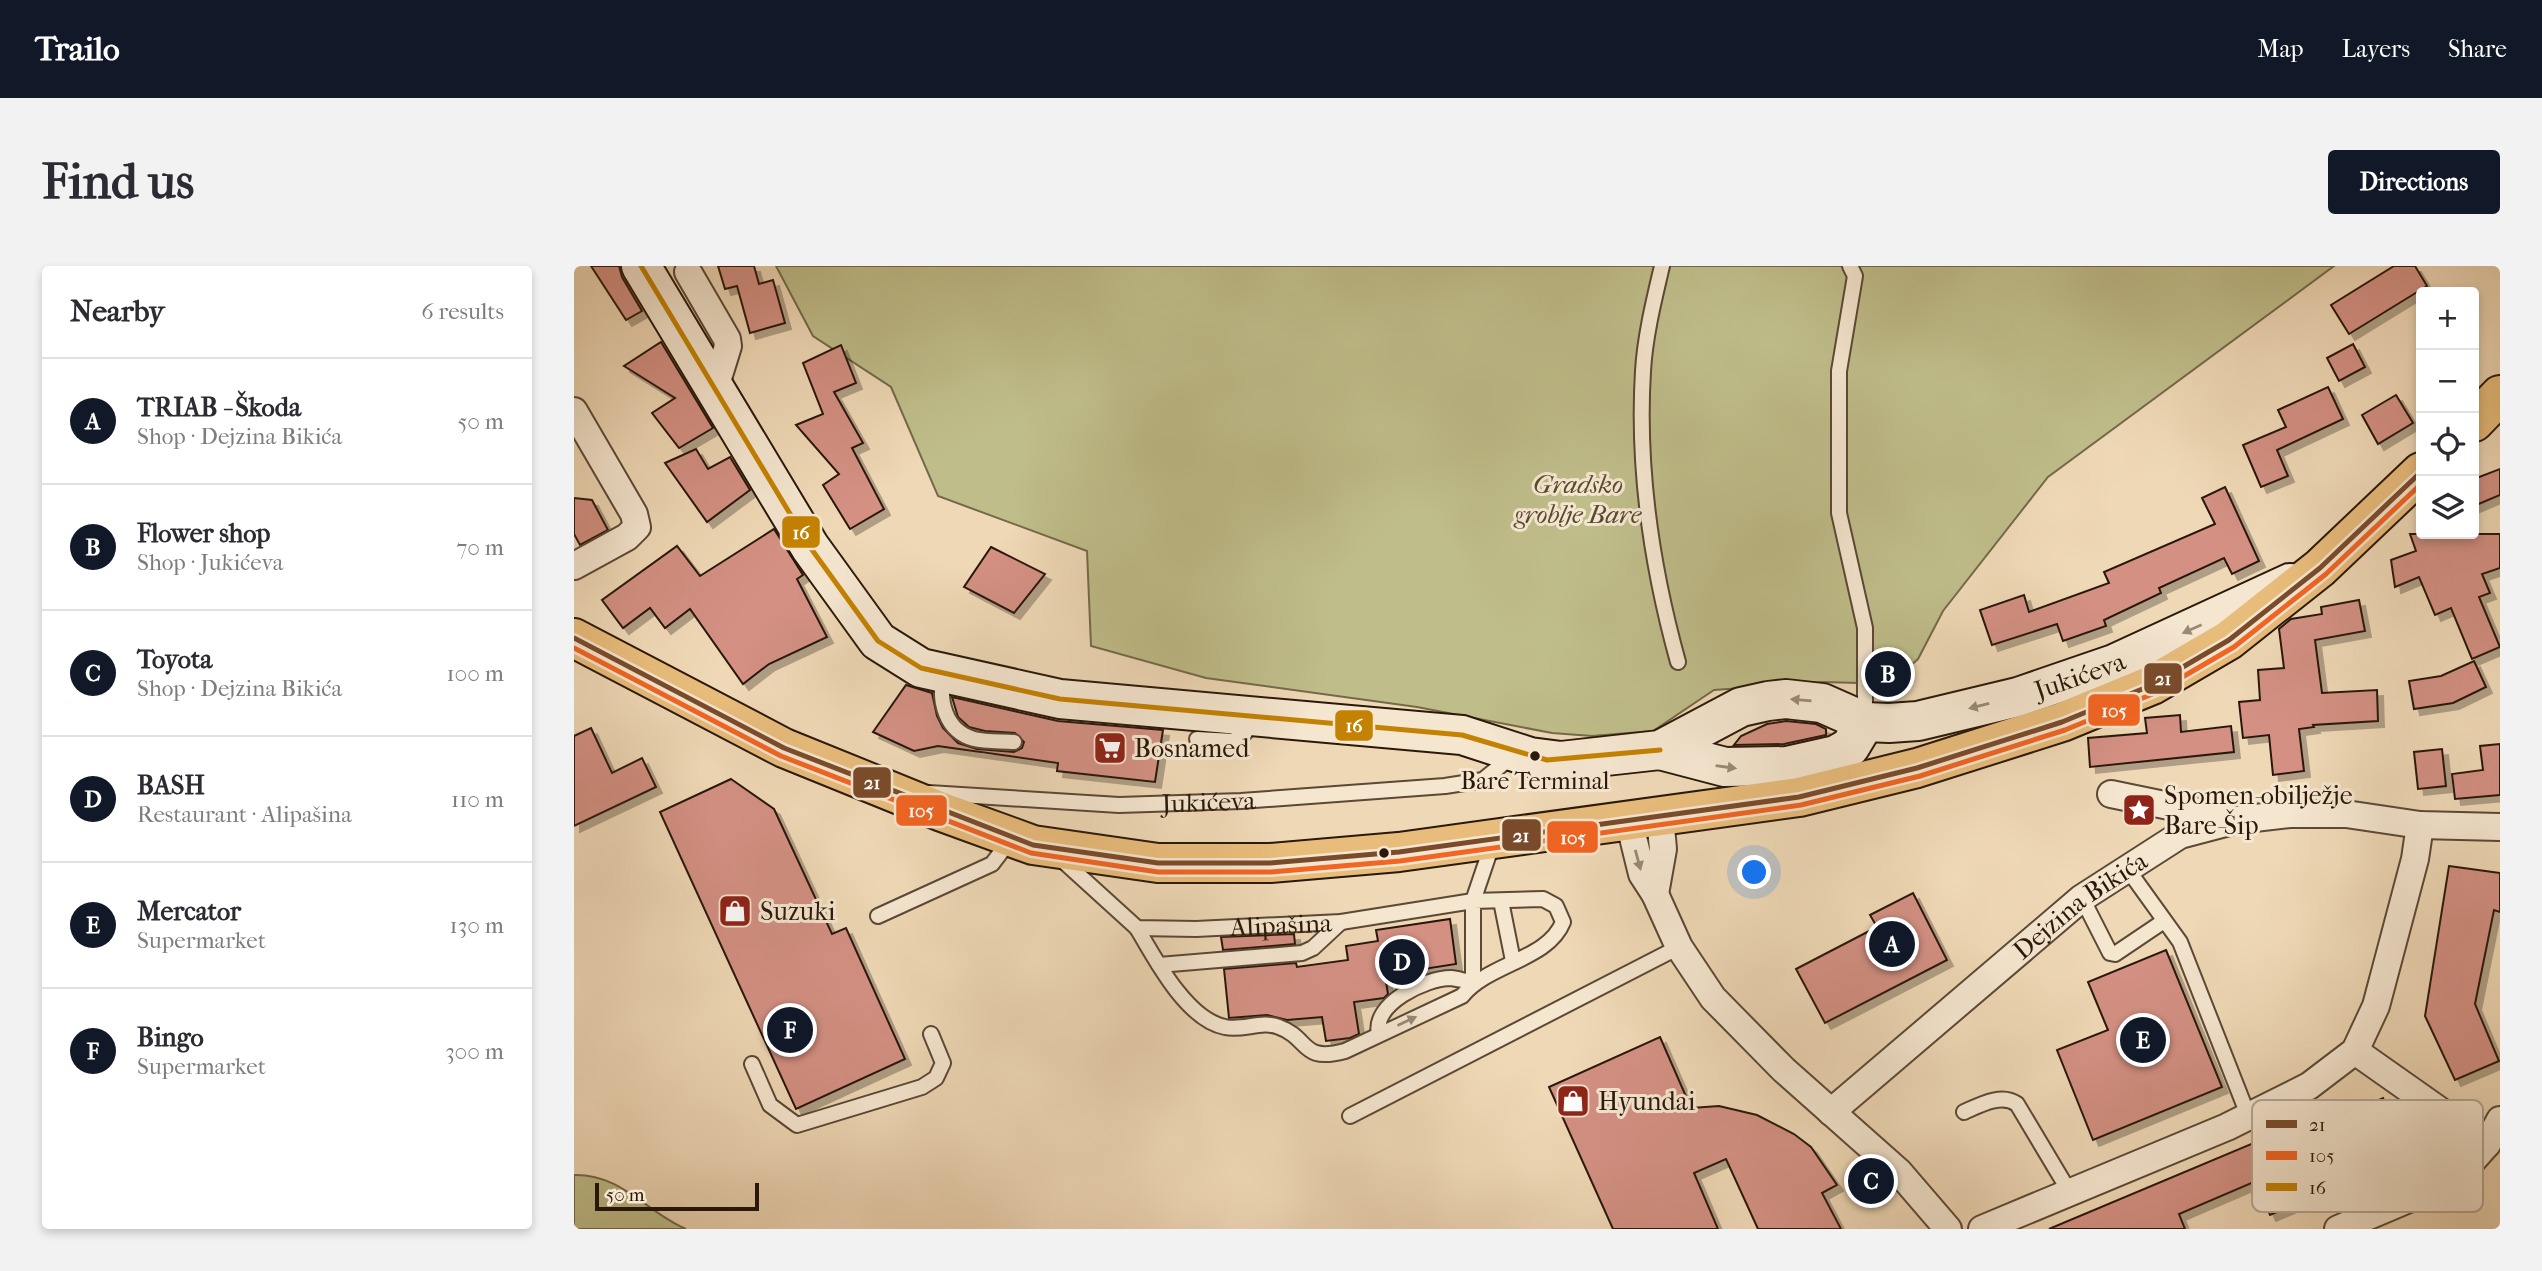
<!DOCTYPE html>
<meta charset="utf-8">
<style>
body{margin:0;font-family:"IM FELL French Canon",serif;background:#f2f2f3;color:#2b2b33}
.controls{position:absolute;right:21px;top:21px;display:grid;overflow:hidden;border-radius:7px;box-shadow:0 4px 10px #0003}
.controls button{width:63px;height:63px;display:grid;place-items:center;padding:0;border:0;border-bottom:2px solid #e1e1e2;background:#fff;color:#2b2b33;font:35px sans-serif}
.scale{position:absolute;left:21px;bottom:18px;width:164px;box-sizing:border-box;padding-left:7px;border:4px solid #2a180a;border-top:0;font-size:19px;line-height:24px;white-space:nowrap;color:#2a180a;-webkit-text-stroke:5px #f5e6d0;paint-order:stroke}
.you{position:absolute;left:1181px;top:607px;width:24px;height:24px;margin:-18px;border:5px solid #fff;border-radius:50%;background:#1a73e8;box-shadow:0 0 0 10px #1a73e833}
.badge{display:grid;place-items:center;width:46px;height:46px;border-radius:50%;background:#111827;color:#fff;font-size:23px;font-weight:700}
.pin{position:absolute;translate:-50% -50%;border:4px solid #fff;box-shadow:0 2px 7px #0006}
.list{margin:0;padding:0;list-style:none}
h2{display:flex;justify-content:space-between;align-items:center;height:91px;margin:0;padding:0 28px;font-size:30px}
h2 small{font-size:23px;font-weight:400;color:#7c7c81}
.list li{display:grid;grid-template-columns:46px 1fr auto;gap:21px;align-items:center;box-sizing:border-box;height:126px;padding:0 28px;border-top:2px solid #e1e1e2}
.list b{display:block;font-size:26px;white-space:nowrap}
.list p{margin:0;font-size:23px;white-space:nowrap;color:#7c7c81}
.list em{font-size:23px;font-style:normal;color:#7c7c81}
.icon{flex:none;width:38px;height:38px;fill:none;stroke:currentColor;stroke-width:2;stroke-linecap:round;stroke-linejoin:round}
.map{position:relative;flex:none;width:1926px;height:963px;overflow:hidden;border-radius:7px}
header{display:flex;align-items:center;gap:42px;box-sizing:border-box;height:98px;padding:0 35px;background:#111827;color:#fff}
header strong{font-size:33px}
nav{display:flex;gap:38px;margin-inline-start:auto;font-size:24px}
.intro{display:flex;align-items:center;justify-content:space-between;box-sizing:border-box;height:168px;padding:0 42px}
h1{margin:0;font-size:49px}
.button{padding:18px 32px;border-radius:7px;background:#111827;color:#fff;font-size:24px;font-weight:700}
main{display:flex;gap:42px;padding:0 42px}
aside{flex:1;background:#fff;border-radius:7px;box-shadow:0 4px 10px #0003}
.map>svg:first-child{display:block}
</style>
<header>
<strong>Trailo</strong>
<nav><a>Map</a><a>Layers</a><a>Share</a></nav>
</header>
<div class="intro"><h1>Find us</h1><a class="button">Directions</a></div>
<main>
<aside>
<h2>Nearby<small>6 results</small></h2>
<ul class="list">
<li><span class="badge">A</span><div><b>TRIAB - Škoda</b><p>Shop · Dejzina Bikića</p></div><em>50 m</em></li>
<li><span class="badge">B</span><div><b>Flower shop</b><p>Shop · Jukićeva</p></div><em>70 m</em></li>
<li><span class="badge">C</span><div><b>Toyota</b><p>Shop · Dejzina Bikića</p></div><em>100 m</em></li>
<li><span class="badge">D</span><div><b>BASH</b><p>Restaurant · Alipašina</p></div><em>110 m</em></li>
<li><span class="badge">E</span><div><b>Mercator</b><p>Supermarket</p></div><em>130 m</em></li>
<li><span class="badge">F</span><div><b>Bingo</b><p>Supermarket</p></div><em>300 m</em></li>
</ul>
</aside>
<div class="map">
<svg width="1926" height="963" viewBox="0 0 1926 963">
<defs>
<filter id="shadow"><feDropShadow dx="6" dy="6" stdDeviation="0" flood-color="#0004"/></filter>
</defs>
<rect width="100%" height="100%" fill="#efd8b6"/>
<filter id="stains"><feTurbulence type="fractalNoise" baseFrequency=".00286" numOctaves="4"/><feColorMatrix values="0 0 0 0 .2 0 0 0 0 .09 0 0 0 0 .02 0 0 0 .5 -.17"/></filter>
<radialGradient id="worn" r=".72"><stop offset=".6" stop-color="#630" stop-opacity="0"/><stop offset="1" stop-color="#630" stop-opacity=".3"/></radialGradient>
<g fill="#bfbd8a" stroke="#746a4a" stroke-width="2">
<polygon points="202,0 1760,0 1474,211 1369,345 1344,393 1303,429 1288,433 1285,417 1249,416 1140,424 1079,465 1018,470 978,467 843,441 632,412 517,380 513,285 364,230 317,121 239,70"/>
<path d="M 0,909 C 48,908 72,946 112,963 L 0,963 Z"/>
</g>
<g fill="#d39083" stroke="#2a180a" stroke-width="2" filter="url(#shadow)">
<polygon points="17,0 45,0 48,11 68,45 52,54"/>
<polygon points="144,0 180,0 185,18 199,14 211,57 176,67 163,20 151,23"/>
<polygon points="1820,0 1841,0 1853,20 1775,68 1757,39"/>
<polygon points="87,76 139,162 105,182 78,147 101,132 50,100"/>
<polygon points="1779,78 1791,101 1765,115 1753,92"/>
<polygon points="267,79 282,117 260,126 289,177 278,182 310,243 276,263 249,219 265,208 222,159 249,148 229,97"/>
<polygon points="1754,121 1769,153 1703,184 1714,210 1687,221 1669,179 1712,161 1704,144"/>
<polygon points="1822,129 1839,157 1804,178 1788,149"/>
<polygon points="122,183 134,203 156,191 176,224 133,256 91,197"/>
<polygon points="1926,203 1926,229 1900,240 1900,213"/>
<polygon points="1651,221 1685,295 1658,308 1650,292 1585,322 1587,327 1530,354 1532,360 1489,375 1483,358 1418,379 1406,344 1450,329 1455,346 1535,317 1530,306 1641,258 1628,232"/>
<polygon points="0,232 18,234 34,264 6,279 0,268"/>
<polygon points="200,263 229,309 223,313 253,371 195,398 169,418 116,343 91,362 76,342 49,362 28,334 103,280 126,310"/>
<polygon points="1836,268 1926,268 1926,302 1908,308 1916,327 1905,331 1926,381 1898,393 1877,342 1861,349 1845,311 1821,321 1817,294 1842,285"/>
<polygon points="417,281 471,308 440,347 390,321"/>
<polygon points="1785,334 1791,365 1741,374 1748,427 1803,424 1804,455 1739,459 1740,461 1725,463 1730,505 1699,509 1695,469 1669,472 1665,436 1686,434 1684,404 1710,402 1705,363 1717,353 1748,348 1747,341"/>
<polygon points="1323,395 1324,411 1301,418 1301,397"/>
<polygon points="1900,395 1912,421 1879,437 1840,443 1835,415 1867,410"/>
<polygon points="332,419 358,427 363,450 369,462 384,477 403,483 440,486 448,482 450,476 441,467 411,465 395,461 384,451 378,431 484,455 589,464 581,516 483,505 484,497 364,480 340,485 299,466"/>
<polygon points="1606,449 1607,466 1657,460 1660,486 1516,501 1514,472 1573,467 1571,452"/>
<polygon points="1212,455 1242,458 1252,463 1252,469 1210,478 1160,479 1167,470 1193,458"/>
<polygon points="17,462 38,507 68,492 82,521 0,560 0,470"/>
<polygon points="1926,478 1926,529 1881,533 1878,508 1909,504 1906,480"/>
<polygon points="1868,483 1872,520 1844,523 1840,486"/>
<polygon points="157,513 200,543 258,668 272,662 331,793 222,843 86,546"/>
<polygon points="1875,600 1926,607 1926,646 1920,644 1901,738 1925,795 1881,814 1851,750"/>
<polygon points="1339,627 1373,694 1251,757 1222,703 1303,661 1296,649"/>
<polygon points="876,653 882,698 811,709 814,728 810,732 780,736 785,768 776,772 752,775 748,751 713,754 693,749 655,752 650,703 722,697 723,701 774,694 772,680 804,675 802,664"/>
<polygon points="720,668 721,678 649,684 647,671"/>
<polygon points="1592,684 1648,821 1519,874 1483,784 1534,764 1514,716"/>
<polygon points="1086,771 1117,842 1145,840 1183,849 1220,868 1237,881 1263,919 1248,927 1267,963 1184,963 1152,893 1120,907 1144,963 1039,963 975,821"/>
<polygon points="1809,832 1823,865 1790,880 1804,912 1770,927 1741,862"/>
<polygon points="1701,868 1729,935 1696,949 1682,915 1605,948 1611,963 1475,963"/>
</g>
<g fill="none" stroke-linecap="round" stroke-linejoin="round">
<defs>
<g id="lane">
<path d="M 1088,0 C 1080,34 1071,70 1069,105 C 1063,203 1078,302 1104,396"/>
<polyline points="1276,0 1281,10 1265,105 1265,247 1291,362 1291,451"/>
<path d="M 370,409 C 364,434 371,465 400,473 C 412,476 427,475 440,476"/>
<polyline points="623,473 659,475 671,467 673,454"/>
<path id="s1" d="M 355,527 L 545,539 L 667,535 L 871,520 L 909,514 L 931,496 L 931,484"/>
<path id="s2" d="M 486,592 L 563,662 L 622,663 L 767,656 L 899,635 L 919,576"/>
<polyline points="1552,601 1606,676 1674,849"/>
<polyline points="1508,632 1536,687 1541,688 1590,655"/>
<polyline points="927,635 939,695"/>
<polyline points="304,650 418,598 437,573"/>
<path d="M 563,662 C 581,693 613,754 651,761 C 669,765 688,754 705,761 C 736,772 726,797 771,785 L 888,730 C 915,697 974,694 989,656 L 982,640 L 969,633 L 899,635 L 899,716"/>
<polyline points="585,699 728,687 739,682 767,656"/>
<path d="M 805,768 C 798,738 851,712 877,712 C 884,713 892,715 899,716"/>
<polyline points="178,798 196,839 223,859 348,821 362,812 369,797 357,768"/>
<polyline points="1714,830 1751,924"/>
<path d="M 1390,846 C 1406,839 1427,827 1443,838 L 1495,925"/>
<polyline points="776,850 1105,681"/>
</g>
<g id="street">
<polyline points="114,6 153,73 154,80 141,122"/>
<polyline points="0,145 60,248 63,261 53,271 0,300"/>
<polyline points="1537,528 1658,553"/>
<polyline points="1055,555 1068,608 1081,628 1105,681 1139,732 1210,804 1325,906 1374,963"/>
<polyline points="1081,628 1089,583 1086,551"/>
<polyline points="1781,785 1913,878 1926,854"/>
<path id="s3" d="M 1257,846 L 1508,632 L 1606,569 L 1663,554 L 1716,548 L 1772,548 L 1846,559 L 1926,561"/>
<polyline points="1408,963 1653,861 1735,820 1781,785 1802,740 1841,593 1846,559"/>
<polyline points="1764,963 1882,913 1913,878"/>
</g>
<g id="secondary">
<path id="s4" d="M 67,0 L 236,281 L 304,375 L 347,402 L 486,433 L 888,469 L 956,491 L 987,495 L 1086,484 L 1167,441 L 1194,435 L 1212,433 L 1248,437 L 1291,456 L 1315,457 L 1344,455 L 1444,431 L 1540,398 L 1716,317"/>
<polyline points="1086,484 1151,501 1213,500 1262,489 1276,481 1291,456"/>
</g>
<g id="primary">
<polyline points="1900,156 1926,129"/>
<polyline points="0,372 210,482 368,546 459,579 584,597 696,597 825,586 1225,531 1343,502 1488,456 1578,419 1655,374 1746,302 1847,206"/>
</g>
</defs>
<use href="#lane" stroke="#5b4835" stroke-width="18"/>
<use href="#street" stroke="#5b4835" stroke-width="30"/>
<use href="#secondary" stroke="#2a180a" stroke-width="42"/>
<use href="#primary" stroke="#2a180a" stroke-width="42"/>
<use href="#lane" stroke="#f5e6d0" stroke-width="14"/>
<use href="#street" stroke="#f5e6d0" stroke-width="26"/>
<use href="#secondary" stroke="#f5e6d0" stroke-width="38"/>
<use href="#primary" stroke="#e8bc7b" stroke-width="38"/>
<defs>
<polyline id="bus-1" points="0,372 210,482 459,579 584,597 696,597 825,586 1225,531 1343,502 1488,456 1578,419 1655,374 1746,302 1847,206"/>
<polyline id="bus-2" points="0,382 207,490 457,587 584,606 697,606 826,595 1227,539 1346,510 1491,464 1581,427 1660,381 1752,308 1847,218"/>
<polyline id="bus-3" points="67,0 236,281 304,375 347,402 486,433 888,469 973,494 1086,484"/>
</defs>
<use href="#bus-1" stroke="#f5e6d0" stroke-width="10"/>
<use href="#bus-2" stroke="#f5e6d0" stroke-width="10"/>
<use href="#bus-3" stroke="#f5e6d0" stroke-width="10"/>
<use href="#bus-1" stroke="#7a4b2a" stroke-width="5"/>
<use href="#bus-2" stroke="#f26522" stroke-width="5"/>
<use href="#bus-3" stroke="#c48202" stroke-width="5"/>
</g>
<defs><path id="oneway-solid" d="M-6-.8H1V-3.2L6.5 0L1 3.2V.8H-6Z" transform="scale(1.75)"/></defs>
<g fill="#9a8977">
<use href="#oneway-solid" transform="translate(1618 363) rotate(156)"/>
<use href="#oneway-solid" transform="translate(1227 434) rotate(-175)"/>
<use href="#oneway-solid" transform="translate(1405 440) rotate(166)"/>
<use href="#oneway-solid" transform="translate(1152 501) rotate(8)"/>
<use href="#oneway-solid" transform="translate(1064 594) rotate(75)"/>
<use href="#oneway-solid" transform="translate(833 755) rotate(-25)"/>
</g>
<defs>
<symbol id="supermarket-square" viewBox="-11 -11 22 22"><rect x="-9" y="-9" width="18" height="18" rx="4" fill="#8f2418" stroke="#f5e6d0"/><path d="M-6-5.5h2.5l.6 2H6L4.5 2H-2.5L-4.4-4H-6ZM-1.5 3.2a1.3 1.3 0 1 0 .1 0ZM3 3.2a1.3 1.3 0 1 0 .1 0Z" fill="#fff"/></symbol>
<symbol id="sight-square" viewBox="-11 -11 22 22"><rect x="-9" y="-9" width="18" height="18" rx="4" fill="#8f2418" stroke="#f5e6d0"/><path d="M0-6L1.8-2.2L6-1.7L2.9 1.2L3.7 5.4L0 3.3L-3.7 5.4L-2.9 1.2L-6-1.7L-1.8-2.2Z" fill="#fff"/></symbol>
<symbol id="shop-square" viewBox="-11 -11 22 22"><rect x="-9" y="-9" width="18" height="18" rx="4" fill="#8f2418" stroke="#f5e6d0"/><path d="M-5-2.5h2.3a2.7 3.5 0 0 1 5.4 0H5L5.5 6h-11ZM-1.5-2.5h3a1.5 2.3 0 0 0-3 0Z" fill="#fff"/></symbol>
</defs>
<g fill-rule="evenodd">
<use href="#supermarket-square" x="517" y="463" width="38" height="38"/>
<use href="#sight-square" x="1546" y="525" width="38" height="38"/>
<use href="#shop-square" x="142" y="626" width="38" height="38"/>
<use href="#shop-square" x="980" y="816" width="38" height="38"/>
</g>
<g fill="#2a180a" stroke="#f5e6d0" stroke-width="2.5">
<circle cx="961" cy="490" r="6"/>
<circle cx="810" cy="587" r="6"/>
</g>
<g text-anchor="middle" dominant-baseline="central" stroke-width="6" stroke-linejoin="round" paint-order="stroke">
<g font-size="24" fill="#2a180a" stroke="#f5e6d0">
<text x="961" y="515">Bare Terminal</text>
</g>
<g font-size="26" font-style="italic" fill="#574a30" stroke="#f5e6d0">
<text x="1004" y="218">Gradsko<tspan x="1004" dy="30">groblje Bare</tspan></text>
</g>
<g font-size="26" fill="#2a180a" stroke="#f5e6d0">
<text stroke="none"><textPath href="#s4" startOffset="1685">Jukićeva</textPath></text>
<text stroke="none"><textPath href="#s1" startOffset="280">Jukićeva</textPath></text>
<text stroke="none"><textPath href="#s3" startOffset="324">Dejzina Bikića</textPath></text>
<text stroke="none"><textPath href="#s2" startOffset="248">Alipašina</textPath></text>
</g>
<g font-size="26" fill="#2a180a" stroke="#f5e6d0" text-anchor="start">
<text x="560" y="482">Bosnamed</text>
<text x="1590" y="529">Spomen-obilježje<tspan x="1590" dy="30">Bare-Šip</tspan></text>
<text x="186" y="645">Suzuki</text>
<text x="1024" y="835">Hyundai</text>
</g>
</g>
<rect x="1678" y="834" width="231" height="112" rx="10" fill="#f5e6d0" stroke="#b8a895" stroke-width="2"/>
<rect x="1692" y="854" width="31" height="8" fill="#7a4b2a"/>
<rect x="1692" y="885" width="31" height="9" fill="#f26522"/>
<rect x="1692" y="917" width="31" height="8" fill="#c48202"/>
<g font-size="19" fill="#2a180a">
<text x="1735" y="865">21</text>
<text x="1735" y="896">105</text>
<text x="1735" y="928">16</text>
</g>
<g stroke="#f5e6d0" stroke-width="2.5">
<rect x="207" y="249" width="40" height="34" rx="7" fill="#c48202"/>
<rect x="1569" y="396" width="40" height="33" rx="7" fill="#7a4b2a"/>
<rect x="1513" y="427" width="54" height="34" rx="7" fill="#f26522"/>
<rect x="760" y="443" width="40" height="33" rx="7" fill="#c48202"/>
<rect x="278" y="500" width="40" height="33" rx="7" fill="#7a4b2a"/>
<rect x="321" y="528" width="53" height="33" rx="7" fill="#f26522"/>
<rect x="927" y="552" width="41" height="34" rx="7" fill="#7a4b2a"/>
<rect x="972" y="554" width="53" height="34" rx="7" fill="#f26522"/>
</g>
<g font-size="19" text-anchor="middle" font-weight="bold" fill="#fff">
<text x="227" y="273">16</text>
<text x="1589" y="419">21</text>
<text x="1540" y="451">105</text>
<text x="780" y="466">16</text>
<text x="298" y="523">21</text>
<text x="347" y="551">105</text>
<text x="947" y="576">21</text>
<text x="999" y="578">105</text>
</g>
<rect width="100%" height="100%" filter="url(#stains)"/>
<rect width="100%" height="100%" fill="url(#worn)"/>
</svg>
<div class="controls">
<button>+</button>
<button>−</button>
<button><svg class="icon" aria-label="locate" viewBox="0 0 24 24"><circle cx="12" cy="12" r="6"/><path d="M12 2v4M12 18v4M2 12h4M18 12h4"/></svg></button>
<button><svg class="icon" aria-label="layers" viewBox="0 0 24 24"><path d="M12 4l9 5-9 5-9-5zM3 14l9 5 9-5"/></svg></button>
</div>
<div class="scale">50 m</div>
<div class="you"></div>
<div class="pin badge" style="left:1318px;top:678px">A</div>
<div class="pin badge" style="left:1314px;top:408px">B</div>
<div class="pin badge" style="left:1297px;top:915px">C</div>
<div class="pin badge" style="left:828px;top:696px">D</div>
<div class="pin badge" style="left:1569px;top:774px">E</div>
<div class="pin badge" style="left:216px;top:764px">F</div>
</div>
</main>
